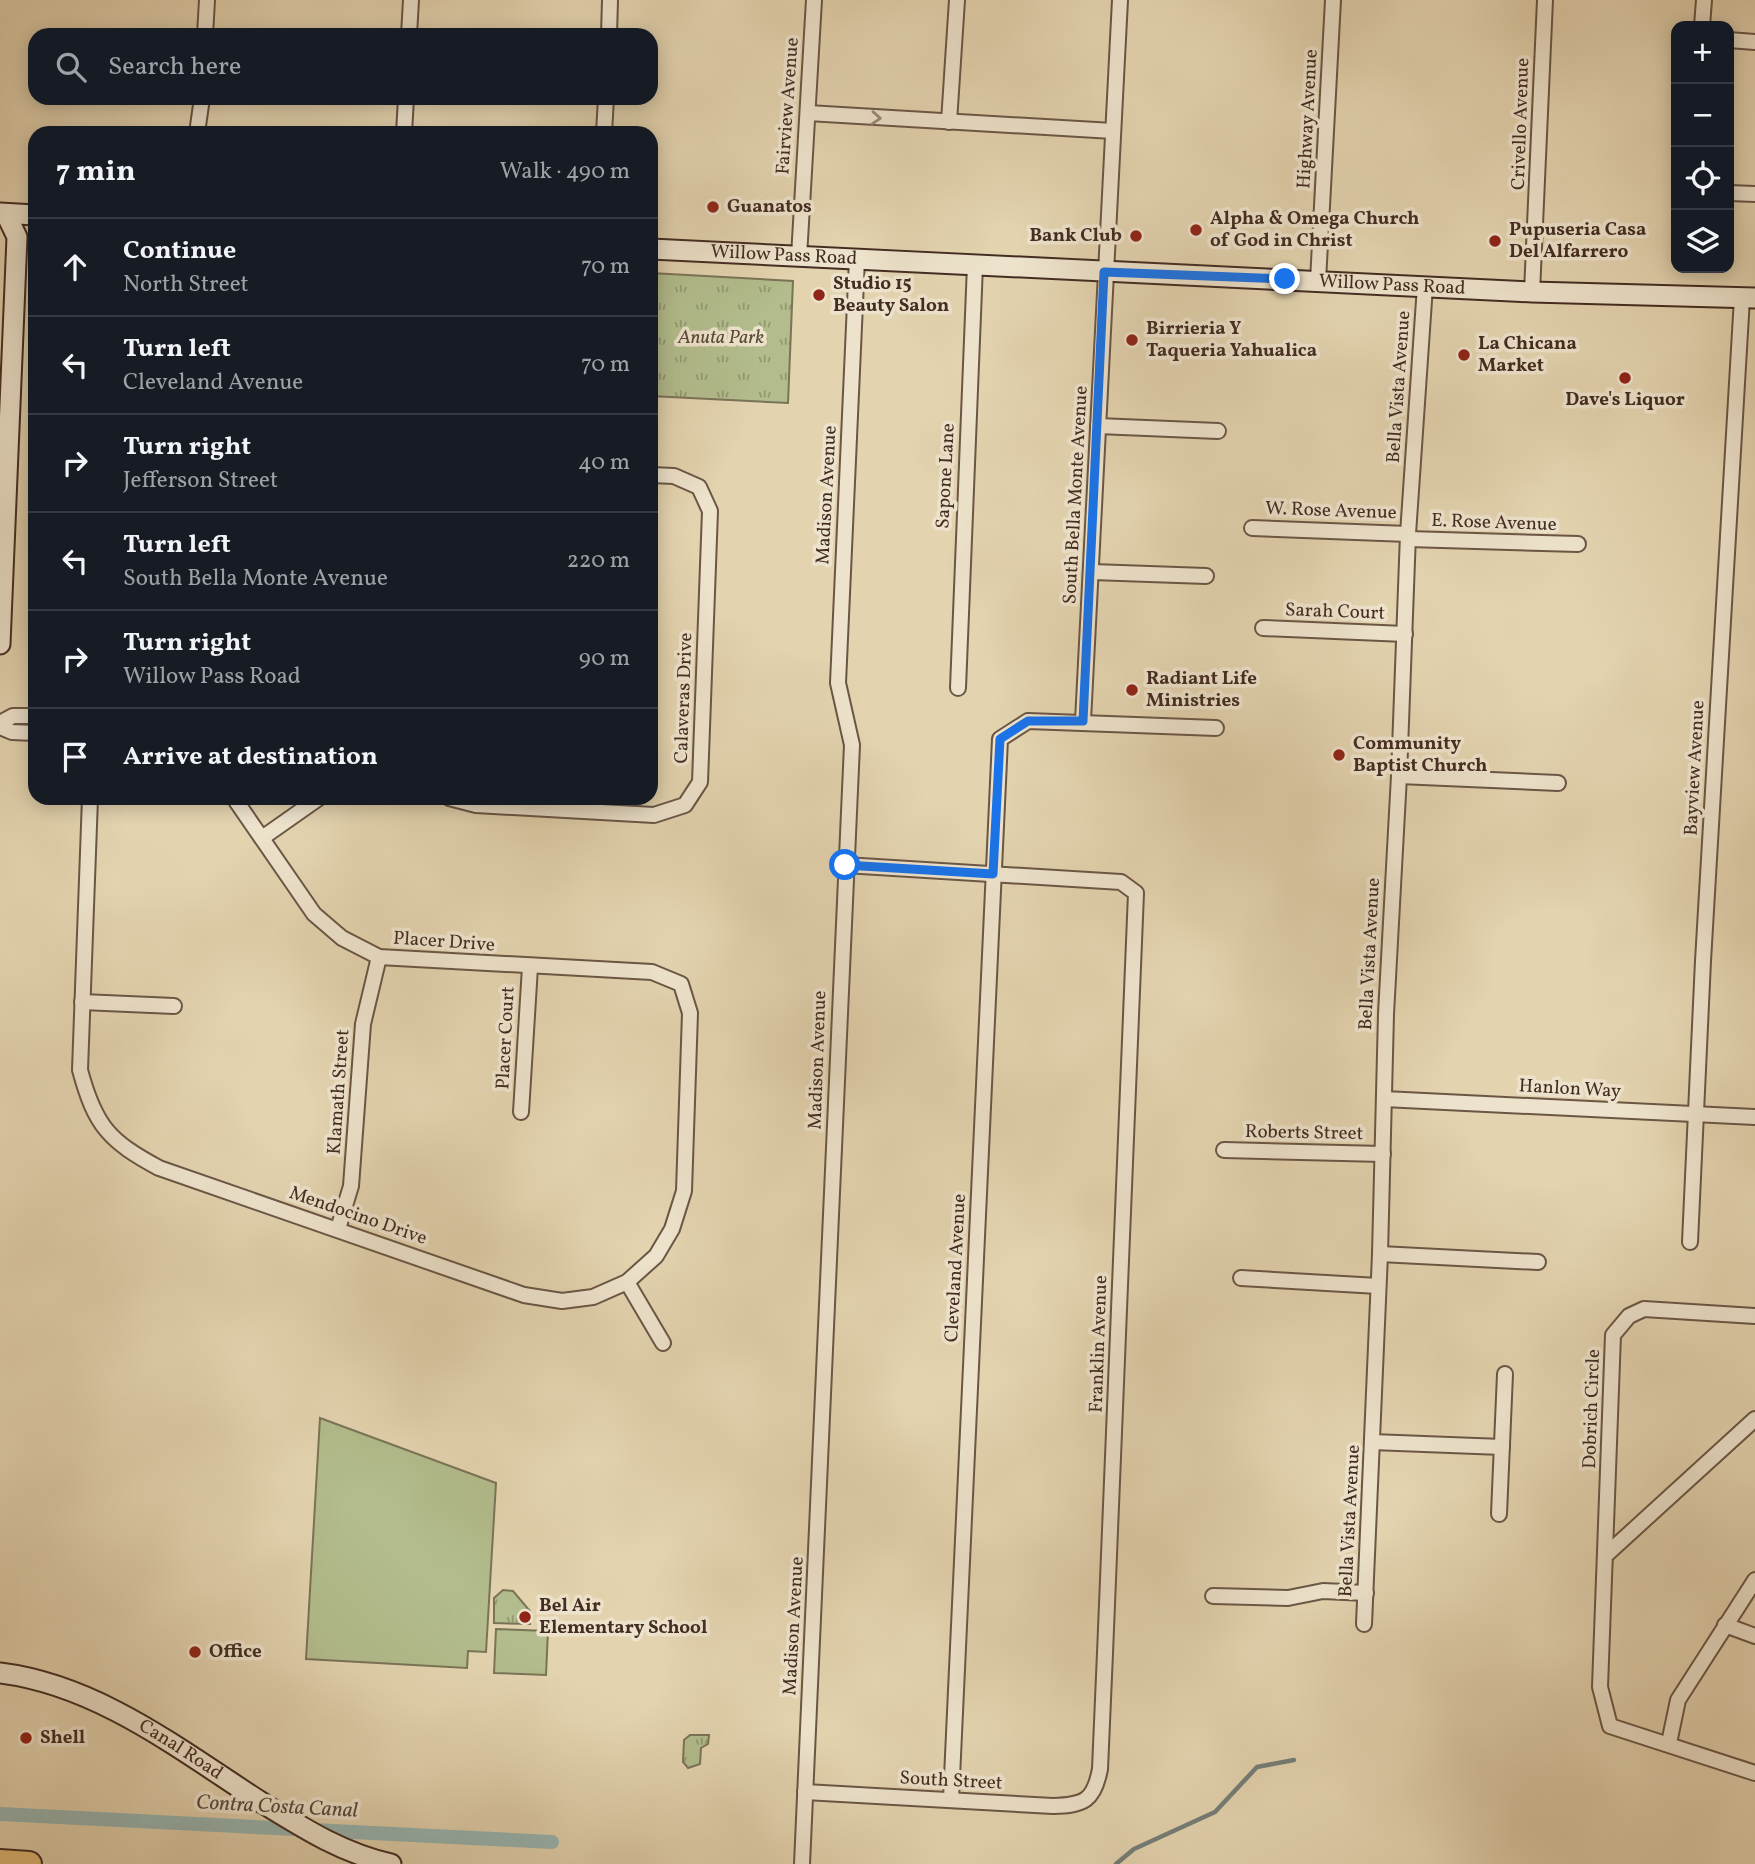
<!DOCTYPE html>
<meta charset="utf-8">
<style>
body{margin:0;font-family:Vollkorn,serif;background:#20242c;color:#f1f3f6}
.controls{position:absolute;right:21px;top:21px;display:grid;overflow:hidden;border-radius:14px;box-shadow:0 4px 18px #0003}
.controls button{width:63px;height:63px;display:grid;place-items:center;padding:0;border:0;border-bottom:2px solid #363941;background:#171b24;color:#f1f3f6;font:35px sans-serif}
.stop{position:absolute;width:21px;height:21px;margin:-16px;border:5px solid #1a73e8;border-radius:50%;background:#fff}
.stop.end{background:#1a73e8;border-color:#fff;box-shadow:0 2px 7px #0008}
.list{margin:0;padding:0;list-style:none}
h2{display:flex;justify-content:space-between;align-items:center;height:91px;margin:0;padding:0 28px;font-size:30px}
h2 small{font-size:23px;font-weight:400;color:#9ea1a6}
.list li{display:grid;grid-template-columns:46px 1fr auto;gap:21px;align-items:center;box-sizing:border-box;height:98px;padding:0 28px;border-top:2px solid #363941}
.list b{display:block;font-size:26px;white-space:nowrap}
.list p{margin:0;font-size:23px;white-space:nowrap;color:#9ea1a6}
.list em{font-size:23px;font-style:normal;color:#9ea1a6}
.icon{flex:none;width:38px;height:38px;fill:none;stroke:currentColor;stroke-width:2;stroke-linecap:round;stroke-linejoin:round}
.map{position:relative;flex:none;width:1755px;height:1864px;overflow:hidden}
.search{position:absolute;background:#171b24;box-shadow:0 4px 18px #0003;left:28px;top:28px;width:630px;height:77px;display:flex;align-items:center;gap:18px;box-sizing:border-box;padding:0 24px;border-radius:21px;color:#9ea1a6;font-size:26px}
.panel{position:absolute;background:#171b24;box-shadow:0 4px 18px #0003;left:28px;top:126px;width:630px;height:679px;border-radius:21px}
.map>svg:first-child{display:block}
</style>
<div class="map">
<svg width="1755" height="1864" viewBox="0 0 1755 1864">
<defs>
<pattern id="grass-tufts" width="24" height="20" patternUnits="userSpaceOnUse" patternTransform="scale(1.75)"><rect width="24" height="20" fill="#b2bc8c"/><path d="M3 7l-1-3M5 7V3M7 7l1-3M15 17l-1-3M17 17v-4M19 17l1-3" fill="none" stroke="#929972"/></pattern>
</defs>
<rect width="100%" height="100%" fill="#e3d3af"/>
<filter id="stains"><feTurbulence type="fractalNoise" baseFrequency=".00286" numOctaves="4"/><feColorMatrix values="0 0 0 0 .2 0 0 0 0 .09 0 0 0 0 .02 0 0 0 .5 -.17"/></filter>
<radialGradient id="worn" r=".72"><stop offset=".6" stop-color="#630" stop-opacity="0"/><stop offset="1" stop-color="#630" stop-opacity=".3"/></radialGradient>
<g fill="url(#grass-tufts)" stroke="#7a7457" stroke-width="2">
<polygon points="651,273 793,281 788,403 651,396"/>
<polygon points="503,1590 513,1591 530,1611 530,1624 494,1623 494,1598"/>
<polygon points="690,1735 709,1735 708,1744 701,1748 700,1764 688,1768 683,1762 684,1740"/>
</g>
<g fill="#b2bc8c" stroke="#7a7457" stroke-width="2">
<polygon points="320,1418 496,1483 486,1652 468,1651 467,1668 306,1659"/>
<polygon points="496,1629 548,1631 546,1675 494,1673"/>
</g>
<g fill="none" stroke-linecap="round" stroke-linejoin="round">
<polyline stroke="#757f79" stroke-width="4.5" points="1116,1864 1134,1849 1215,1812 1257,1767 1294,1760"/>
<polyline stroke="#97b6b3" stroke-width="14" points="0,1814 552,1842"/>
<defs>
<g id="street">
<polyline points="1702,26 1704,0"/>
<polyline points="205,35 207,0"/>
<polyline points="409,35 411,0"/>
<polyline points="609,35 610,0"/>
<polyline points="1729,40 1755,42"/>
<polyline points="808,113 1113,131"/>
<polyline points="949,122 957,0"/>
<polyline points="197,133 202,98"/>
<polyline points="404,133 406,98"/>
<polyline points="604,133 606,98"/>
<polyline points="1729,193 1755,194"/>
<polyline points="799,257 814,0"/>
<polyline points="1318,281 1333,0"/>
<polyline points="1532,292 1545,0"/>
<polyline points="1098,426 1218,431"/>
<polyline points="1252,528 1408,534"/>
<polyline points="1408,539 1578,544"/>
<polyline points="1092,572 1206,576"/>
<polyline points="1263,628 1405,634"/>
<polyline points="958,688 975,265"/>
<polyline points="1083,721 1120,0"/>
<polyline points="0,723 13,716 35,716"/>
<polyline points="0,727 12,732 35,733"/>
<polyline points="1399,776 1558,783"/>
<path d="M 90,798 L 80,1070 C 95,1126 109,1141 159,1168 L 524,1295 L 562,1301 L 593,1297 L 627,1282 L 656,1256 L 672,1229 L 684,1191 L 690,1013 L 681,984 L 652,972 L 379,957 L 342,938 L 314,914 L 234,798"/>
<polyline points="449,798 476,805 654,815 685,805 700,782 710,511 699,487 674,476 651,475"/>
<polyline points="262,838 319,798"/>
<polyline points="82,1002 174,1006"/>
<polyline points="1384,1099 1755,1117"/>
<polyline points="521,1112 530,967"/>
<polyline points="1224,1150 1383,1154"/>
<polyline points="338,1229 351,1186 363,1024 379,957"/>
<polyline points="1690,1242 1703,961 1742,298"/>
<polyline points="1380,1254 1538,1262"/>
<polyline points="1241,1278 1378,1286"/>
<polyline points="627,1282 663,1343"/>
<polyline points="1755,1316 1644,1309 1629,1316 1613,1335 1600,1687 1610,1726 1755,1773"/>
<polyline points="1372,1442 1502,1447"/>
<polyline points="1499,1514 1505,1374"/>
<polyline points="1607,1554 1755,1419"/>
<polyline points="1213,1596 1288,1598 1323,1591 1366,1593"/>
<polyline points="1364,1624 1380,1254 1386,1014 1399,776 1408,534 1425,286"/>
<polyline points="1725,1625 1755,1636"/>
<polyline points="1669,1743 1678,1700 1755,1580"/>
<path d="M 805,1792 L 1053,1806 C 1084,1805 1094,1801 1100,1769 L 1105,1653 L 1136,893 L 1121,882 L 845,865"/>
<polyline points="951,1799 1000,739 1028,721 1216,728"/>
<polyline points="802,1864 852,745 838,683 857,259"/>
</g>
<g id="secondary">
<polyline points="0,213 35,215"/>
<path id="s1" d="M 651,249 L 1532,292 L 1755,298"/>
<polyline points="0,644 17,237 6,214"/>
<path id="s2" d="M 0,1673 C 98,1685 180,1750 261,1802 C 303,1828 342,1853 391,1864"/>
</g>
<polyline id="highway" points="0,1862 29,1864"/>
</defs>
<use href="#street" stroke="#6b5645" stroke-width="18"/>
<use href="#secondary" stroke="#432c22" stroke-width="23"/>
<use href="#highway" stroke="#432c22" stroke-width="28"/>
<use href="#street" stroke="#ede2cb" stroke-width="14"/>
<use href="#secondary" stroke="#ede2cb" stroke-width="19"/>
<use href="#highway" stroke="#e2ba78" stroke-width="24"/>
</g>
<defs><path id="oneway-chevron" d="M-2-3.5L2.5 0L-2 3.5" fill="none" stroke-width="1.6" stroke-linecap="round" stroke-linejoin="round" transform="scale(1.75)"/></defs>
<use stroke="#988776" href="#oneway-chevron" transform="translate(876 118) rotate(4)"/>
<g fill="none" stroke-linecap="round" stroke-linejoin="round">
<polyline stroke="#1a73e8" stroke-width="9" points="845,865 993,874 1000,739 1028,721 1083,721 1104,272 1285,279"/>
</g>
<g fill="#8f2418" stroke="#ede2cb" stroke-width="2.5">
<circle cx="713" cy="207" r="7"/>
<circle cx="1196" cy="230" r="7"/>
<circle cx="1136" cy="236" r="7"/>
<circle cx="1495" cy="241" r="7"/>
<circle cx="819" cy="295" r="7"/>
<circle cx="1132" cy="340" r="7"/>
<circle cx="1464" cy="355" r="7"/>
<circle cx="1625" cy="378" r="7"/>
<circle cx="1132" cy="690" r="7"/>
<circle cx="1339" cy="755" r="7"/>
<circle cx="525" cy="1617" r="7"/>
<circle cx="195" cy="1652" r="7"/>
<circle cx="26" cy="1738" r="7"/>
</g>
<g text-anchor="middle" dominant-baseline="central" stroke-width="7" stroke-linejoin="round" paint-order="stroke">
<g font-size="19" fill="#432c22" stroke="#ede2cb">
<text transform="translate(788 106) rotate(-86)">Fairview Avenue</text>
<text transform="translate(1308 119) rotate(-87)">Highway Avenue</text>
<text transform="translate(1521 124) rotate(-88)">Crivello Avenue</text>
<text stroke="none"><textPath href="#s1" startOffset="133">Willow Pass Road</textPath></text>
<text stroke="none"><textPath href="#s1" startOffset="742">Willow Pass Road</textPath></text>
<text transform="translate(1399 387) rotate(-86)">Bella Vista Avenue</text>
<text transform="translate(946 476) rotate(-87)">Sapone Lane</text>
<text transform="translate(827 495) rotate(-87)">Madison Avenue</text>
<text transform="translate(1076 495) rotate(-87)">South Bella Monte Avenue</text>
<text transform="translate(1331 511) rotate(2)">W. Rose Avenue</text>
<text transform="translate(1494 523) rotate(2)">E. Rose Avenue</text>
<text transform="translate(1335 612) rotate(2)">Sarah Court</text>
<text transform="translate(684 698) rotate(-88)">Calaveras Drive</text>
<text transform="translate(1695 768) rotate(-87)">Bayview Avenue</text>
<text transform="translate(444 942) rotate(4)">Placer Drive</text>
<text transform="translate(1370 954) rotate(-87)">Bella Vista Avenue</text>
<text transform="translate(506 1038) rotate(-87)">Placer Court</text>
<text transform="translate(818 1060) rotate(-88)">Madison Avenue</text>
<text transform="translate(1570 1089) rotate(3)">Hanlon Way</text>
<text transform="translate(339 1092) rotate(-86)">Klamath Street</text>
<text transform="translate(1304 1133) rotate(1)">Roberts Street</text>
<text transform="translate(358 1216) rotate(19)">Mendocino Drive</text>
<text transform="translate(956 1268) rotate(-87)">Cleveland Avenue</text>
<text transform="translate(1099 1344) rotate(-88)">Franklin Avenue</text>
<text transform="translate(1592 1409) rotate(-88)">Dobrich Circle</text>
<text transform="translate(1350 1521) rotate(-87)">Bella Vista Avenue</text>
<text transform="translate(794 1626) rotate(-87)">Madison Avenue</text>
<text stroke="none"><textPath href="#s2" startOffset="198">Canal Road</textPath></text>
<text transform="translate(951 1781) rotate(3)">South Street</text>
</g>
<g font-size="19" font-weight="bold" fill="#432c22" stroke="#ede2cb" text-anchor="start">
<text x="727" y="207">Guanatos</text>
<text x="1210" y="219">Alpha &amp; Omega Church<tspan x="1210" dy="22">of God in Christ</tspan></text>
<text x="1509" y="230">Pupuseria Casa<tspan x="1509" dy="22">Del Alfarrero</tspan></text>
<text x="1122" y="236" text-anchor="end">Bank Club</text>
<text x="833" y="284">Studio 15<tspan x="833" dy="22">Beauty Salon</tspan></text>
<text x="1146" y="329">Birrieria Y<tspan x="1146" dy="22">Taqueria Yahualica</tspan></text>
<text x="1478" y="344">La Chicana<tspan x="1478" dy="22">Market</tspan></text>
<text x="1625" y="400" text-anchor="middle">Dave's Liquor</text>
<text x="1146" y="679">Radiant Life<tspan x="1146" dy="22">Ministries</tspan></text>
<text x="1353" y="744">Community<tspan x="1353" dy="22">Baptist Church</tspan></text>
<text x="539" y="1606">Bel Air<tspan x="539" dy="22">Elementary School</tspan></text>
<text x="209" y="1652">Office</text>
<text x="40" y="1738">Shell</text>
</g>
<g font-size="19" font-style="italic" fill="#594937" stroke="#ede2cb">
<text x="721" y="338">Anuta Park</text>
</g>
<g font-size="21" font-style="italic" fill="#54483f" stroke="#ede2cb">
<text transform="translate(277 1807) rotate(3)">Contra Costa Canal</text>
</g>
</g>
<rect width="100%" height="100%" filter="url(#stains)"/>
<rect width="100%" height="100%" fill="url(#worn)"/>
</svg>
<div class="controls">
<button>+</button>
<button>−</button>
<button><svg class="icon" aria-label="locate" viewBox="0 0 24 24"><circle cx="12" cy="12" r="6"/><path d="M12 2v4M12 18v4M2 12h4M18 12h4"/></svg></button>
<button><svg class="icon" aria-label="layers" viewBox="0 0 24 24"><path d="M12 4l9 5-9 5-9-5zM3 14l9 5 9-5"/></svg></button>
</div>
<div class="stop" style="left:845px;top:865px"></div>
<div class="stop end" style="left:1285px;top:279px"></div>
<div class="search"><svg class="icon" aria-label="search" viewBox="0 0 24 24"><circle cx="10" cy="10" r="6"/><path d="M15 15l6 6"/></svg>Search here</div>
<section class="panel">
<h2>7 min<small>Walk · 490 m</small></h2>
<ul class="list">
<li><svg class="icon" aria-label="ahead" viewBox="0 0 24 24"><path d="M12 20V5M6 11l6-6 6 6"/></svg><div><b>Continue</b><p>North Street</p></div><em>70 m</em></li>
<li><svg class="icon" aria-label="left" viewBox="0 0 24 24"><path d="M17 20v-9H6M10 6l-5 5 5 5"/></svg><div><b>Turn left</b><p>Cleveland Avenue</p></div><em>70 m</em></li>
<li><svg class="icon" aria-label="right" viewBox="0 0 24 24"><path d="M7 20v-9h11M14 6l5 5-5 5"/></svg><div><b>Turn right</b><p>Jefferson Street</p></div><em>40 m</em></li>
<li><svg class="icon" aria-label="left" viewBox="0 0 24 24"><path d="M17 20v-9H6M10 6l-5 5 5 5"/></svg><div><b>Turn left</b><p>South Bella Monte Avenue</p></div><em>220 m</em></li>
<li><svg class="icon" aria-label="right" viewBox="0 0 24 24"><path d="M7 20v-9h11M14 6l5 5-5 5"/></svg><div><b>Turn right</b><p>Willow Pass Road</p></div><em>90 m</em></li>
<li><svg class="icon" aria-label="arrive" viewBox="0 0 24 24"><path d="M6 21V4h12l-3 4 3 4H6"/></svg><div><b>Arrive at destination</b></div></li>
</ul>
</section>
</div>
